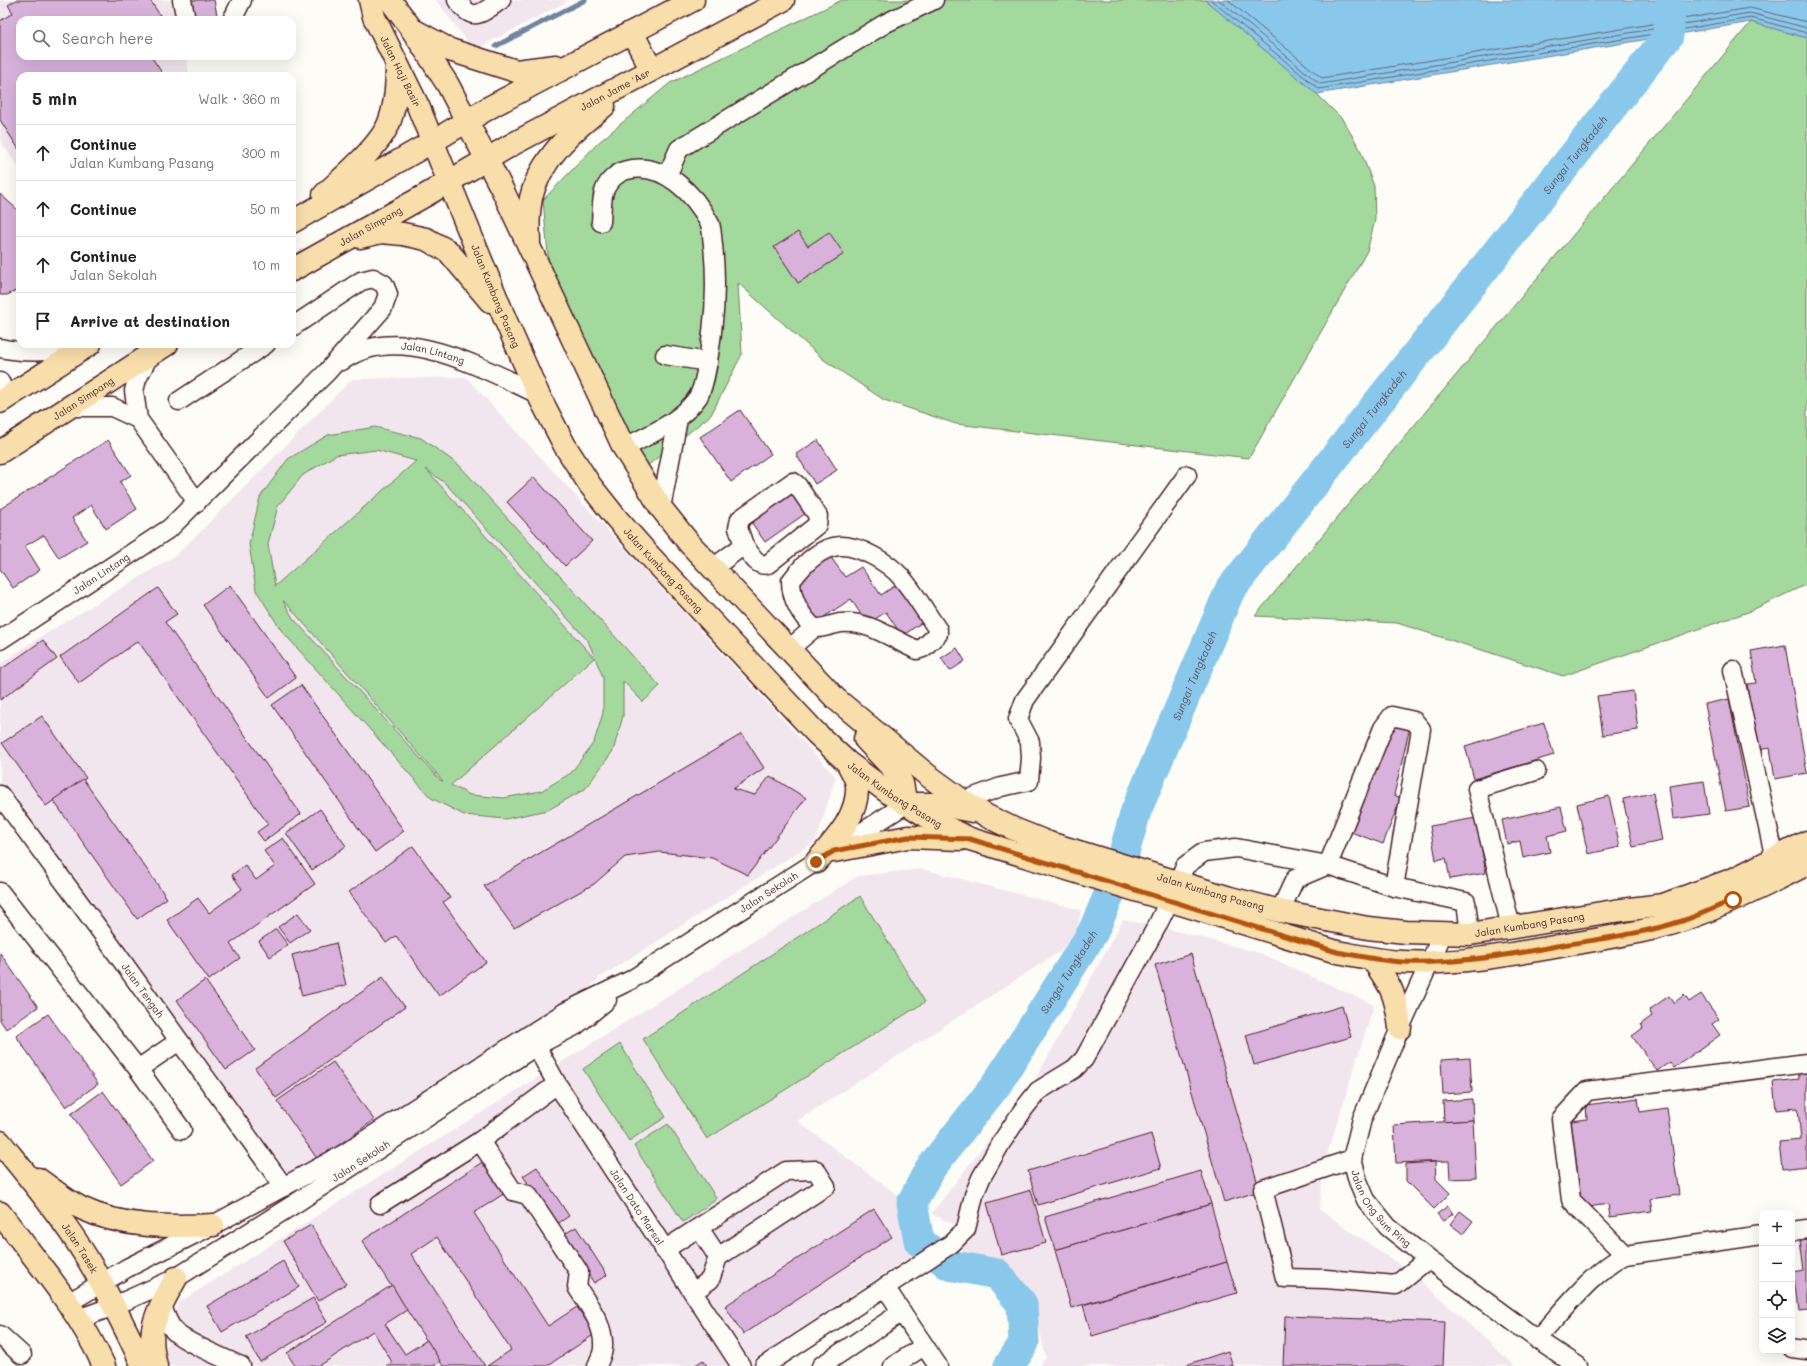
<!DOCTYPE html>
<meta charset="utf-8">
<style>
body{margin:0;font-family:Mali,sans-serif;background:#f2f2f2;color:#202124}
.controls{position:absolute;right:12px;bottom:12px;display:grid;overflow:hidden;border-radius:8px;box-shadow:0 4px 16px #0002}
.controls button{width:36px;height:36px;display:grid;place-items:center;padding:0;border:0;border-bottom:1px solid #e0e0e0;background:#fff;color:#202124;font:20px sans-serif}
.stop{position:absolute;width:12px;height:12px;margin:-9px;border:3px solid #b45309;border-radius:50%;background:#fff}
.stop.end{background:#b45309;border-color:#fff;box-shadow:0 1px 4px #0008}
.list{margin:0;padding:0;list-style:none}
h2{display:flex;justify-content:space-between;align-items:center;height:52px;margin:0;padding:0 16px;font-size:17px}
h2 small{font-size:13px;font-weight:400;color:#757577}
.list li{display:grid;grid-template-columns:26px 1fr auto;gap:12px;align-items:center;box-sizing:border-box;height:56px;padding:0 16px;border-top:1px solid #e0e0e0}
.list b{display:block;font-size:15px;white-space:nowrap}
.list p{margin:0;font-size:13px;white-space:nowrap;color:#757577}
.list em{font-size:13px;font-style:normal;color:#757577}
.icon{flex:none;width:22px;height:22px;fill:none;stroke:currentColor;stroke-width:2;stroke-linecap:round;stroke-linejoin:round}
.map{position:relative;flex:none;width:1807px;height:1366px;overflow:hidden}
.search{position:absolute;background:#fff;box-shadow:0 4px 16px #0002;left:16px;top:16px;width:280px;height:44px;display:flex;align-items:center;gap:10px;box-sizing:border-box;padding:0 14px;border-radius:12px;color:#757577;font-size:15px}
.panel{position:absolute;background:#fff;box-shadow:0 4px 16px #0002;left:16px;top:72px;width:280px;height:276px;border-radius:12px}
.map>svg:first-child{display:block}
</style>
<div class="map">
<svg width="1807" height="1366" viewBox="0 0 1807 1366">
<rect width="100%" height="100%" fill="#fdfcf7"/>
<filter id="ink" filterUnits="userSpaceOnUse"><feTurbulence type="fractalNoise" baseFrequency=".025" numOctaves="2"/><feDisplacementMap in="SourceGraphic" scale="8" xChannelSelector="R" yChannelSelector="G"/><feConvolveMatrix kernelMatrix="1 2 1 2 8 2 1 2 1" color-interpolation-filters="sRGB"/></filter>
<g filter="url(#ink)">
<g fill="#f2e6ee">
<polygon points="0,0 174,0 178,20 20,20 20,56 185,56 190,76 20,76 20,169 0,141"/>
<polygon points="436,0 570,0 474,50"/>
<polygon points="466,377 836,777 816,841 599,978 583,996 364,1146 287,1176 102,922 0,797 0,664 32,642 178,554 352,379"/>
<polygon points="922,869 1081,910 1076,941 797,1121 907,1202 914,1254 744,1366 161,1366 178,1303 858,876"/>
<polygon points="1123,920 1157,926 1260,953 1374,1005 1323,1168 1320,1210 1412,1273 1515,1366 1040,1366 1046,1357 1030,1290 1006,1263 962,1251 966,1229 931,1214 1035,1080"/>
</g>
<g fill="#a3d99d" stroke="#767c64" fill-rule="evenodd">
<polygon points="842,0 1205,0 1317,94 1342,119 1359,147 1374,186 1375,220 1367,251 1249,458 956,424 884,400 824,360 738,283 742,354 711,415 647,466 550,277 543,200 599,142 670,83"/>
<polygon points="1751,22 1807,38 1807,584 1748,612 1563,676 1397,623 1255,616"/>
<path d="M 375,427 L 421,438 L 459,465 L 660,686 L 643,702 L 623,681 L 623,716 L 613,751 L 585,789 L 548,810 L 505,819 L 464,815 L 431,798 L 281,630 L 256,590 L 249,544 L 260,497 L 288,459 L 328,435 ZM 376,450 L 416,461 L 275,586 L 268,544 L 278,506 L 303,475 L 336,455 ZM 426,469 L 446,484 L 588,641 L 603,677 L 603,713 L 594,742 L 571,773 L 541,791 L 504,798 L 470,795 L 451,785 L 594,658 ZM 283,601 L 284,601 L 443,781 L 440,780 L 293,618 Z"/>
<polygon points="860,896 925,1002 707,1139 643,1039"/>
<polygon points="620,1044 666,1117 629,1141 583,1069"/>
<polygon points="668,1124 717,1199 683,1222 634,1146"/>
</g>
<polygon fill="#8ac8eb" stroke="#70849e" points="1205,0 1807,0 1807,38 1751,22 1317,94"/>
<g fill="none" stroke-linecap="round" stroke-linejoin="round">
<g stroke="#646378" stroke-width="1">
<polyline points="1211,0 1319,89 1751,18 1807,33"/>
<polyline points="1219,0 1320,84 1750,13 1807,28"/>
<polyline points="1228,0 1322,78 1750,8 1807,22"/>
</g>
<polyline stroke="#70849e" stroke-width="5" points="496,46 585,0"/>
<path stroke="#8ac8eb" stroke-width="31" id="s1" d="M 1009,1366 L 1024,1343 L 1022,1304 L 997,1274 L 949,1265 L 919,1241 L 912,1203 L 929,1170 L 996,1085 L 1093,932 L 1118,874 L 1136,811 L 1230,590 L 1668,36 L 1671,0"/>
</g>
<g fill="#d8b2da" stroke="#4a1f2b">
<polygon points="16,0 150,0 163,20 20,20 20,56 151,56 164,76 20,76 20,151 0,120 0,21 13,13 8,5"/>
<polygon points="187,0 214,0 218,20 191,20"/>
<polygon points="0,194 20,212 20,289 7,295 0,295"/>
<polygon points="798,232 808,246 829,232 844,254 798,283 774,247"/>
<polygon points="740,410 771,454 731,482 700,437"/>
<polygon points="108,440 131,475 120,482 137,509 106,529 91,505 72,518 87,541 59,558 44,535 25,546 40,570 13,588 0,569 0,509"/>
<polygon points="818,440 837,470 815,484 796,454"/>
<polygon points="534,477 592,541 565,566 507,502"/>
<polygon points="792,485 809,511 765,542 747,516"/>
<polygon points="830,556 845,577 861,567 881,595 899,583 924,621 902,636 886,612 867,624 851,599 818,621 791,582"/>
<polygon points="230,585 296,678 269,698 203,605"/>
<polygon points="158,588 177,614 165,622 301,814 264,841 257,832 268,824 138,641 79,683 60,657"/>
<polygon points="43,640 57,659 0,700 0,670"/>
<polygon points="1785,645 1807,773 1775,779 1770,748 1758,750 1747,684 1756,683 1751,651"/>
<polygon points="957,648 965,661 950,671 941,658"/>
<polygon points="301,685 404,831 375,852 272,705"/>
<polygon points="1633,691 1638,730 1603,735 1597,696"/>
<polygon points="1729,699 1750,807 1726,811 1705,704"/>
<polygon points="42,716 86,778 46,806 2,743"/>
<polygon points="1394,721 1410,727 1394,795 1401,798 1383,844 1351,832"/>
<polygon points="1544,723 1554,755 1474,779 1465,746"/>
<polygon points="742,734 764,768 733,789 755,795 770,776 806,798 748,875 712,858 660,852 625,857 594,884 514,928 484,886"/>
<polygon points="83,779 167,898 137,919 53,800"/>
<polygon points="1704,781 1709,814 1673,819 1669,786"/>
<polygon points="1653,793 1662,841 1633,847 1623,799"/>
<polygon points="1609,796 1620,847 1588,854 1577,804"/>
<polygon points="1561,807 1567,831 1547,836 1550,852 1523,858 1520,841 1507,844 1502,820"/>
<polygon points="320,809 346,846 312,870 286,833"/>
<polygon points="1476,818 1486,873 1450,879 1446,858 1436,860 1430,826"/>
<polygon points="283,838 315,884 230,944 240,958 209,980 167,920 198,898 209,913 242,889 232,875 245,865 256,880 275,866 264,851"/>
<polygon points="413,846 450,898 443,902 486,962 439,996 396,936 386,943 349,892"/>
<polygon points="298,913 310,929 290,943 278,927"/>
<polygon points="276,929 288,945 270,957 259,941"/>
<polygon points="336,943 346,985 302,996 292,955"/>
<polygon points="0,953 38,1007 6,1029 0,1020"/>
<polygon points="1191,954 1260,1191 1224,1202 1155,965"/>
<polygon points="383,977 405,1007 276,1098 255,1068"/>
<polygon points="205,980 255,1050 226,1070 177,1000"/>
<polygon points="1701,994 1719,1019 1712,1024 1720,1035 1674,1068 1670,1062 1657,1071 1632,1036 1643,1028 1641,1024 1652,1016 1649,1010 1669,996 1674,1003 1684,995 1689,1002"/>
<polygon points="1342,1006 1351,1037 1254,1065 1246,1035"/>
<polygon points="48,1014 98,1084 66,1107 16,1036"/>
<polygon points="1470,1058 1472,1092 1443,1094 1441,1060"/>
<polygon points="333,1062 374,1120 318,1160 277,1101"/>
<polygon points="1807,1064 1807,1166 1782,1169 1779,1142 1801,1140 1798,1108 1776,1110 1773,1082 1799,1079 1798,1065"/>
<polygon points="103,1091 153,1161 121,1184 71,1114"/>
<polygon points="1638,1098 1640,1112 1667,1108 1679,1195 1650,1199 1652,1211 1610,1217 1608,1204 1582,1208 1571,1121 1587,1119 1586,1105"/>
<polygon points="1472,1099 1473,1120 1444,1122 1443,1101"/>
<polygon points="1473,1120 1476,1178 1450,1179 1449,1161 1396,1163 1394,1125"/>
<polygon points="1151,1134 1161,1168 1038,1205 1028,1171"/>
<polygon points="484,1161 505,1193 474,1213 548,1326 577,1307 595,1334 547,1366 487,1366 511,1350 437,1237 411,1254 485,1366 443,1366 362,1241"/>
<polygon points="1435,1162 1436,1179 1450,1193 1434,1209 1406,1181 1406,1164"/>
<polygon points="537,1167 569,1216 556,1225 523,1176"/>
<polygon points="1201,1171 1211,1204 1055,1250 1045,1217"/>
<polygon points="1031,1190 1046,1243 1001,1255 987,1203"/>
<polygon points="1211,1204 1227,1262 1071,1308 1055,1250"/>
<polygon points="1448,1206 1453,1214 1443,1221 1437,1214"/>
<polygon points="874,1209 892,1237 743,1334 725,1306"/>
<polygon points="1460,1211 1473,1221 1463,1234 1450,1224"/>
<polygon points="311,1225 346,1284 318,1301 283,1241"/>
<polygon points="576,1227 607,1275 594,1283 563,1235"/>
<polygon points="1807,1240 1807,1310 1797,1311 1792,1271 1804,1269 1800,1241"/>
<polygon points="283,1261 299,1287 222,1332 207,1306"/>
<polygon points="1227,1262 1237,1293 1092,1336 1083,1305"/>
<polygon points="392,1285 407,1310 385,1324 405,1354 427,1340 440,1361 433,1366 386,1366 392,1362 373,1331 319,1366 295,1366 287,1353"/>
<polygon points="313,1298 327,1322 260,1362 246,1337"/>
<polygon points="1285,1316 1445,1322 1443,1366 1283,1366"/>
<polygon points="1228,1351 1233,1366 1183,1366"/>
<polygon points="703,1360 707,1366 694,1366"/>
</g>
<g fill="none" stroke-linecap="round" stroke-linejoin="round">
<defs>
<g id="minor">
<polyline points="182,0 186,20"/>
<path d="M 457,0 C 473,24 481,13 501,0"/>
<polyline points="232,20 242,0"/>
<polyline points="667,176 679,149 886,23 934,0"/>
<path d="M 601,222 C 602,212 601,197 605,189 C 609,180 618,172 627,170 C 663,161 695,194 710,224 C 712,229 712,238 713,245 C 716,275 716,301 712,332 C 710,348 706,384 698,397 C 681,422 650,434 624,448"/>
<path d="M 0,348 C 27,354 55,351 83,348"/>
<polyline points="150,354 137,379 134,391 138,419 197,502"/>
<polyline points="665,355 708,362"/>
<path id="s2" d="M 342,361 C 399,320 483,369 538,394"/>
<polyline points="0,382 7,397"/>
<polyline points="179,401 266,344"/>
<polyline points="69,407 112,407 138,419"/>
<polyline points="661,508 678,419"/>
<path d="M 713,568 L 744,545 C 750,553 757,568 768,564 L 817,525 L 818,516 L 797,485 L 793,482 L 791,483 L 740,519 L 738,528 L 744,545"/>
<path id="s3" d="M 0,640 L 170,528 L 327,372 L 383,308 L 388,294 L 384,284 L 373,278 L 361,281 L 292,327"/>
<path d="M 789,649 L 814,628 C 824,629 832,624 841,623 C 868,620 894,640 917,650 L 923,648 L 938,634 L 938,630 C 926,613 915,593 901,577 C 889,563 859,545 840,546 C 820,547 802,566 791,581 C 791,599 801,616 814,628"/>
<polyline points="1733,670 1775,859"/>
<path id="s4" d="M 0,795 L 107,940 L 284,1187"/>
<polyline points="963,801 1001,787 1029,781 1031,758 1030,742 1018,719 1025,700 1187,475"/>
<polyline points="1178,882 1185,866 1204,852 1236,848 1328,865 1394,887 1466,902 1470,934"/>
<polyline points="0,892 138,1069 182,1130"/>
<polyline points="1280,911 1295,879 1328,865 1383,728 1392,716 1414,721 1421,729 1394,887"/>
<polyline points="1511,927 1477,789 1536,771"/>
<path id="s5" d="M 1443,933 L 1400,1028 L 1362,1119 L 1352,1159 L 1358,1181 L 1366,1200 L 1388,1227 L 1428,1259 L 1537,1339 L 1578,1366"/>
<path id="s6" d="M 536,1046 L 557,1084 L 741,1366"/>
<polyline points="138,1069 179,1041"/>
<path d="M 557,1084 L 480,1141 L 513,1191 L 528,1195 L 579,1272 L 577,1287 C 588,1305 605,1325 603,1348 C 603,1354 599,1360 597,1366"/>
<polyline points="1352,1159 1263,1189 1285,1278 1326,1279 1396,1285 1428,1259"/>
<polyline points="380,1204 480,1141"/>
<polyline points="699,1228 718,1257"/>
<polyline points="1792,1231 1807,1229"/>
<polyline points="664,1250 786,1171 816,1170 826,1186 718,1257 710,1280 693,1292"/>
<polyline points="1625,1255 1571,1200 1561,1119 1587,1091 1807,1063"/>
<polyline points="885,1287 938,1366"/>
<path id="s7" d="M 68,1303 L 127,1268 L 213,1225 L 342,1155 L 565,1012 L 631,980 L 906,804"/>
<path d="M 162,1305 C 165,1315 168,1323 174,1331 C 184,1342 226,1359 241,1366"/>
<path id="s8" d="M 78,1319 L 114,1306 L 176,1278 L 296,1203 L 536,1046 L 575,1026 L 607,1000"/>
<polyline points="0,1335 22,1355"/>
<path d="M 1537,1339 C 1563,1311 1592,1272 1625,1255 L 1762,1235"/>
<polyline points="1792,1348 1807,1350"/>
<polyline points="764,1366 951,1244 966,1229 974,1195 981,1178 1001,1143 1023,1110 1038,1091 1074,1069 1084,1059 1157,926 1169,901"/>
<polyline points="821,1366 902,1312"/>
<polyline points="893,1366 924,1346"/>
</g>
<g id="major">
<path id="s9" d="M 370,0 L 374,17 L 418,106 L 505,319 L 538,394 L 565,446 L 590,485 L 617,519 L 647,553 L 816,733 L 847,762 L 889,793 L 941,825 L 970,839 L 1337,952 C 1359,956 1380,961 1403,962 C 1463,965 1524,952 1583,942 C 1616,936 1651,931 1683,920 C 1726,905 1767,885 1807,864"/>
<path id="s10" d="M 390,0 L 413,31 L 448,85 L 503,191 L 624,448 L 661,508 L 689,543 L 836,699 L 926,774 L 963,801 L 987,816 L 1014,829 L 1049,843 L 1230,898 L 1280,911 L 1368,928 L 1406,932 L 1470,934 L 1614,911 L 1663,905 L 1734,879 L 1807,842"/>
<polyline points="415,31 450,50 516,71 556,66"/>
<polyline points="632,32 651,69"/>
<path d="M 324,195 C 343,177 382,145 390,120 C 396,103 397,83 397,65"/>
<polyline points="292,222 432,142 492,106 693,0"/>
<polyline points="360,237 381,232 403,234 426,239 448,251 490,301"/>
<path d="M 529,241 C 528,227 528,213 531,198 C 540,159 574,129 604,106"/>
<path id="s11" d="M 292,270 L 426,195 L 513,144 L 783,0"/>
<polyline points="0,402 90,344"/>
<path id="s12" d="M 0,452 L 167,344"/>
<polyline points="865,739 895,771 902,783 906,804"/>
<polyline points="907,804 935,804 972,811"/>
<polyline points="834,851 908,837 961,839"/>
<path d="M 816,862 C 835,840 859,816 857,785 C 856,777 850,768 847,762"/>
<path d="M 1372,959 C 1391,986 1396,994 1400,1028"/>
<path id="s13" d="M 0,1142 C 30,1179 62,1217 87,1258 C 108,1293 126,1329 143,1366"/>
<path d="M 38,1179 C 52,1189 65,1200 81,1208 C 123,1228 167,1227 213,1225"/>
<path d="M 0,1213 C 37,1262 79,1310 104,1366"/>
<path d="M 156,1366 C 153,1354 151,1341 153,1329 C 156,1311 168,1293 176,1278"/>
</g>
</defs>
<use href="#minor" stroke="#4a1f2b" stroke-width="21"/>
<use href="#major" stroke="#4a1f2b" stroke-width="25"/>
<use href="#minor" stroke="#fdfcf7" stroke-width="18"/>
<use href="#major" stroke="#f8deab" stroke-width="22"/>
</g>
</g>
<g fill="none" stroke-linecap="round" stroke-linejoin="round" filter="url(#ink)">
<path stroke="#b45309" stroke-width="5" d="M 816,862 L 834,851 L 908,837 L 970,839 L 1337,952 C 1359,956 1381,961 1403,962 C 1454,964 1507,956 1557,946 C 1599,939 1642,934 1682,921 C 1700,915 1716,907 1733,900"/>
</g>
<g text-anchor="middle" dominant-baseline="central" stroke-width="4" stroke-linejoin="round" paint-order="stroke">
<g font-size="10" fill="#4a1f2b" stroke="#fdfcf7">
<text stroke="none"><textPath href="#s9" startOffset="78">Jalan Haji Basir</textPath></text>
<text stroke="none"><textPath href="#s11" startOffset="370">Jalan Jame 'Asr</textPath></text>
<text stroke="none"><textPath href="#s11" startOffset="90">Jalan Simpang</textPath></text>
<text stroke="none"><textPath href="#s9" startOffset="322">Jalan Kumbang Pasang</textPath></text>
<text stroke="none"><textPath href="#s2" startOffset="95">Jalan Lintang</textPath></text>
<text stroke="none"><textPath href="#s12" startOffset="99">Jalan Simpang</textPath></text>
<text stroke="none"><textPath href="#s9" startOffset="646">Jalan Kumbang Pasang</textPath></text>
<text stroke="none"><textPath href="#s3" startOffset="121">Jalan Lintang</textPath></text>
<text stroke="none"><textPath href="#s9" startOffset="970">Jalan Kumbang Pasang</textPath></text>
<text stroke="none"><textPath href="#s10" startOffset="1264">Jalan Kumbang Pasang</textPath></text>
<text stroke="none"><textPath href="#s7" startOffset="813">Jalan Sekolah</textPath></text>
<text stroke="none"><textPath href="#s10" startOffset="1588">Jalan Kumbang Pasang</textPath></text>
<text stroke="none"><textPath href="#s4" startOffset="242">Jalan Tengah</textPath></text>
<text stroke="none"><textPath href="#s8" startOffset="325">Jalan Sekolah</textPath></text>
<text stroke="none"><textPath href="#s6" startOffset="190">Jalan Dato Marsal</textPath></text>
<text stroke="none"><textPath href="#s5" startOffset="303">Jalan Ong Sum Ping</textPath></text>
<text stroke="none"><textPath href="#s13" startOffset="133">Jalan Tasek</textPath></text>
</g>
<g font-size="11" font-style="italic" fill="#5d5265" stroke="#fdfcf7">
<text stroke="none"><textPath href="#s1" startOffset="1482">Sungai Tungkadeh</textPath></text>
<text stroke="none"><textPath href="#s1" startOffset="1158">Sungai Tungkadeh</textPath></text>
<text stroke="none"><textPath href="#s1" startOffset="834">Sungai Tungkadeh</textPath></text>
<text stroke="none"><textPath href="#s1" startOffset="511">Sungai Tungkadeh</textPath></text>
</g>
</g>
</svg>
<div class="controls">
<button>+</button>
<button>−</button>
<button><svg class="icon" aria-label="locate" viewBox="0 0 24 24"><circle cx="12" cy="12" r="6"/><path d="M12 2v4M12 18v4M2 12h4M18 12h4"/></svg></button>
<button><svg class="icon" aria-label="layers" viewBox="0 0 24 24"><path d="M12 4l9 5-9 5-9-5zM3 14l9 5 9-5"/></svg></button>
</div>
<div class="stop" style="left:1733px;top:900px"></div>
<div class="stop end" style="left:816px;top:862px"></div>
<div class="search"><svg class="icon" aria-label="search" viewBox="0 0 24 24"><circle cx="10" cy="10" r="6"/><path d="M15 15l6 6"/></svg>Search here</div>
<section class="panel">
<h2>5 min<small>Walk · 360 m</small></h2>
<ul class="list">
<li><svg class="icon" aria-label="ahead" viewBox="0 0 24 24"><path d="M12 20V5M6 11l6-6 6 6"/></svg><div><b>Continue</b><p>Jalan Kumbang Pasang</p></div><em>300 m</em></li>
<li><svg class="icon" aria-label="ahead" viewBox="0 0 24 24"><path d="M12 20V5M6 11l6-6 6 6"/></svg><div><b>Continue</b></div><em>50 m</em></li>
<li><svg class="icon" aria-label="ahead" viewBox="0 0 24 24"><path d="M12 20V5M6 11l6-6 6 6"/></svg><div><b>Continue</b><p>Jalan Sekolah</p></div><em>10 m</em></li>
<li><svg class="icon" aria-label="arrive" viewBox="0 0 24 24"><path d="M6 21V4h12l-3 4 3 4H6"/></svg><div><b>Arrive at destination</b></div></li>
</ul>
</section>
</div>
